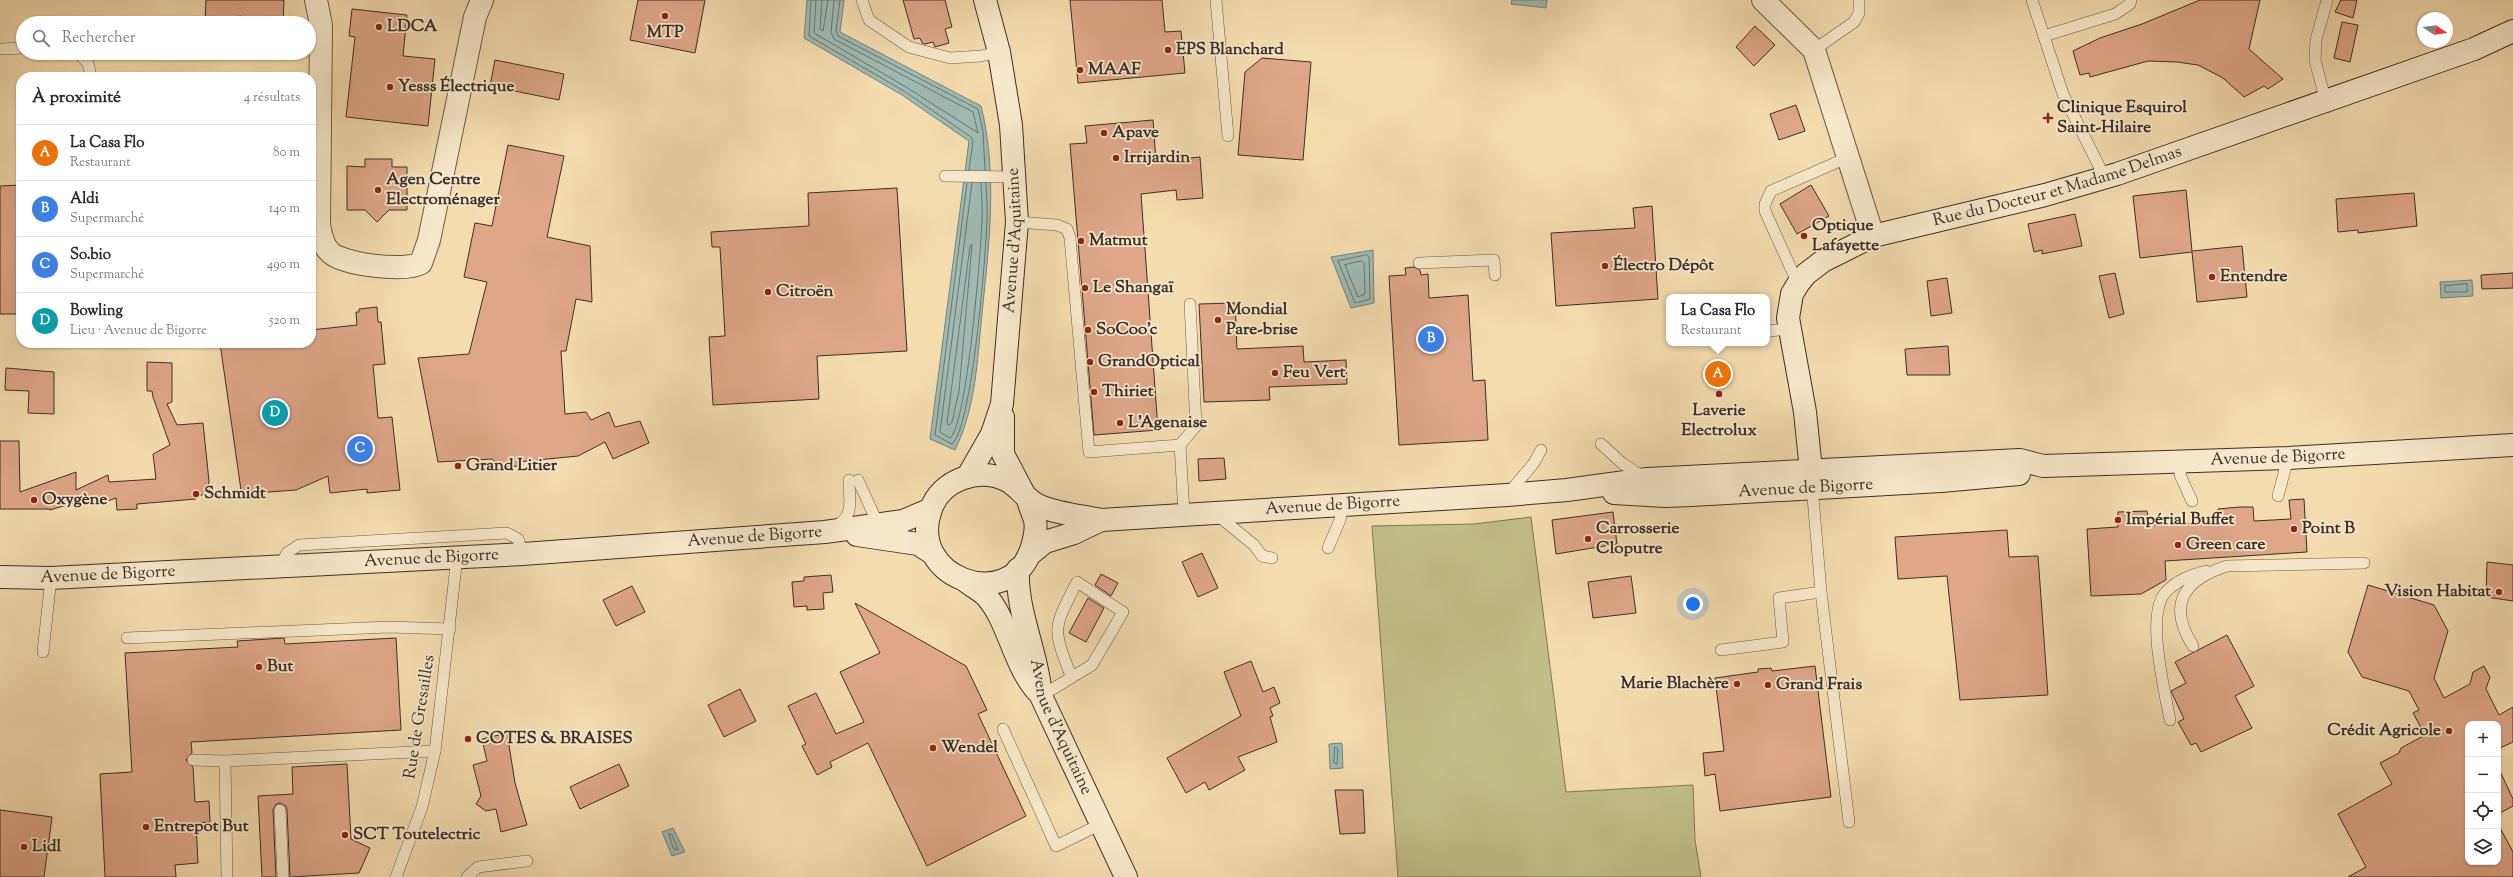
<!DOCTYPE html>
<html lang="fr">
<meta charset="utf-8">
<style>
body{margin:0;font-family:"Sorts Mill Goudy",serif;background:#f7f7f7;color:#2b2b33}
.controls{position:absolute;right:12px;bottom:12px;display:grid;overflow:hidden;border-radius:8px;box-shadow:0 1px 3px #0004}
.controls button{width:36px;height:36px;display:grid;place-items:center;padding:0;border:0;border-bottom:1px solid #e1e1e2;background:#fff;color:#2b2b33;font:20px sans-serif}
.compass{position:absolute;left:2417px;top:12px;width:36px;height:36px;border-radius:50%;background:#fff;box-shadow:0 1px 3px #0004;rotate:103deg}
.you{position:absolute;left:1693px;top:604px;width:14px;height:14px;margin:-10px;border:3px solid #fff;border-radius:50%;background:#1a73e8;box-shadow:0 0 0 6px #1a73e833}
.badge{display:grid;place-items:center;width:26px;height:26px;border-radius:50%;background:#111827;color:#fff;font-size:13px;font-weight:700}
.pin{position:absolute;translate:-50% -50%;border:2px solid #fff;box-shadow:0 1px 4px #0006}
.popup{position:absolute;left:1666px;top:294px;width:104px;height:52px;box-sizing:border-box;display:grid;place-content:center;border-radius:8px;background:#fff;filter:drop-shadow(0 1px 3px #0005);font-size:13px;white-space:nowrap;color:#7c7c81}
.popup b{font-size:15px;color:#2b2b33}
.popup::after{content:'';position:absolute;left:50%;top:100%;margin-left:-8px;border:8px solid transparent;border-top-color:#fff}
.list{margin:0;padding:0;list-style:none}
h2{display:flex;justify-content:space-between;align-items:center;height:52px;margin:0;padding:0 16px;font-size:17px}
h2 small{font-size:13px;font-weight:400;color:#7c7c81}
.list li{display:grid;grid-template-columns:26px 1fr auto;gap:12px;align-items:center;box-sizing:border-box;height:56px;padding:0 16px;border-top:1px solid #e1e1e2}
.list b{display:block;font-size:15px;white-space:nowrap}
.list p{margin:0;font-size:13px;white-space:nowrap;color:#7c7c81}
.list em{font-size:13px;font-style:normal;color:#7c7c81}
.icon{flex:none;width:22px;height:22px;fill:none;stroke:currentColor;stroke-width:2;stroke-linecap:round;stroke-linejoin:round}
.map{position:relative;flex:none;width:2513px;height:877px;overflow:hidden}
.search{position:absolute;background:#fff;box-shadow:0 1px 3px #0004;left:16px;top:16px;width:300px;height:44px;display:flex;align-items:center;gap:10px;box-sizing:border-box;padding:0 14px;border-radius:22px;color:#7c7c81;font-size:15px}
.panel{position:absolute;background:#fff;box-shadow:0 1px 3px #0004;left:16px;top:72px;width:300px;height:276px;border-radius:16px}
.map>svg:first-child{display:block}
</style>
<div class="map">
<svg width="2513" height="877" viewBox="0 0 2513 877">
<rect width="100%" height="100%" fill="#f5dcaf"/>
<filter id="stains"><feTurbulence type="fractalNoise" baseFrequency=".005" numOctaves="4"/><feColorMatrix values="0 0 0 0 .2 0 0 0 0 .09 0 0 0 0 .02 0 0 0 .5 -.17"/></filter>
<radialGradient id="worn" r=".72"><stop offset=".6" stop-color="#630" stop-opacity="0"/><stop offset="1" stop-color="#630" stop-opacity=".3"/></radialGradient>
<polygon fill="#c1bf87" stroke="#7e7758" points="1531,517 1566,792 1693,785 1695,840 1701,877 1398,877 1372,526 1474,524"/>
<g fill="#9ebab2" stroke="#76827b">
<path d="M 807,0 L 844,0 L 840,32 L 981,106 C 998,174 989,245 982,314 C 977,361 976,407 955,450 L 930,439 L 969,141 L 902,95 L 804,38 Z"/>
<polygon points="1512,0 1547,0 1546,8 1511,4"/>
<polygon points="1373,250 1374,303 1351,308 1331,257"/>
<polygon points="2472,280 2473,296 2441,298 2440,282"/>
<polygon points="1342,743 1343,768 1330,769 1329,744"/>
<polygon points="673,828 685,852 672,856 662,832"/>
</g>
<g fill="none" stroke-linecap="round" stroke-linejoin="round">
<g stroke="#6c746e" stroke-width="1">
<polyline points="811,0 809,36 904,91 971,137 973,141 969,170"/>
<polyline points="816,0 814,33 906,87 978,133 973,112 834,39 831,32 834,0"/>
<polyline points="822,0 820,29 823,31 828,0"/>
<polyline points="840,0 836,31 838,36 978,109 983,131 985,170"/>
<path d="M 967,183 L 935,435 L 952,444 C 972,428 986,254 987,220 C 988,208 986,195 986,183"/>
<path d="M 972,183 L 940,432 L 950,438 C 967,425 981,250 982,220 C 983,208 981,195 981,183"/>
<polygon points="972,245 959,391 952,422 949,425 947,423 970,246"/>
<polygon points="1367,255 1369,257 1370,299 1355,303 1338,261"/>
<polygon points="1362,261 1364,263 1365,294 1358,297 1345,265"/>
<polygon points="2467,284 2467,292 2445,292 2445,286"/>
<polygon points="1335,747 1338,749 1337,764 1334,763"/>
<polygon points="669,834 672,835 678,850 674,849"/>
</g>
</g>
<g fill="#dfa689" stroke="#3b2f29">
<polygon points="206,0 284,0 283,23 241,23 241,16 205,22"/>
<polygon points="638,0 705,0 695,53 630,40"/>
<polygon points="903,0 945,0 952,27 945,29 949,43 935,47 933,42 925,44 922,43 920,38 914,39"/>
<polygon points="1070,0 1162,0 1165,32 1181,31 1185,73 1078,83"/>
<polygon points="2200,0 2260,0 2249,49 2283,79 2268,89 2264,86 2244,97 2223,78 2198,65 2177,62 2148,61 2090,77 2089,73 2080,75 2073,51 2100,38 2142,24"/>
<polygon points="2341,0 2357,0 2353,18 2335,12"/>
<polygon points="352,9 407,15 403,56 435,59 428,126 346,117 355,37 349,36"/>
<polygon points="2342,22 2358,25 2350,62 2334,58"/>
<polygon points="1755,26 1775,45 1754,66 1736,47"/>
<polygon points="1262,58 1311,62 1303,160 1238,155 1245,72"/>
<polygon points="495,60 564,74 559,100 490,86"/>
<polygon points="1796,105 1805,131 1779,140 1770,114"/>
<polygon points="1153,120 1156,161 1200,157 1203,198 1177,200 1176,190 1141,194 1158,430 1094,435 1070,144 1087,143 1085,126"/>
<polygon points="508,145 564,156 547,237 590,246 592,302 576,299 566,351 561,351 565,414 586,412 591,420 609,412 615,427 640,421 649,443 613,459 605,442 578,456 517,462 519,466 501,467 492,459 438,462 418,358 469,354 487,282 464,277 475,223 492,226"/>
<polygon points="365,159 392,159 392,167 407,167 407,210 389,210 377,222 365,210 347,210 347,166 365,167"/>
<polygon points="21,185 21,314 0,314 0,186"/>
<polygon points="1811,185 1829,216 1797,234 1780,204"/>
<polygon points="897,188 907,351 817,356 819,399 713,405 709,337 725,336 720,247 712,247 711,232 809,226 808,193"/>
<polygon points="2186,190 2192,251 2242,246 2247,297 2197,302 2192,252 2140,258 2133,196"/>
<polygon points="2414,193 2417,226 2358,233 2358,230 2338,232 2336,199"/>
<polygon points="1652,206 1658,299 1556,306 1551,233 1635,228 1633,208"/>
<polygon points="2075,214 2082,246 2042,254 2042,250 2034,252 2028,224"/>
<polygon points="1414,267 1420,270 1421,275 1428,274 1429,298 1468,295 1473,381 1485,380 1488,440 1399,445 1389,276 1406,275 1405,268"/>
<polygon points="2115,273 2124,314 2109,318 2099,276"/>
<polygon points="2513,273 2513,288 2482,289 2481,275"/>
<polygon points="1947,278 1952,313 1931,316 1927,281"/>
<polygon points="1235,303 1237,349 1303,346 1304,362 1346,360 1347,384 1269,387 1270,400 1204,402 1199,304"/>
<polygon points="377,307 378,322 381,322 385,364 373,365 378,418 392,417 400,490 367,493 367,489 330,493 328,476 296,490 269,492 241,490 220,343 311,343 311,330 357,325 356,312 359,312 359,309"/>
<polygon points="1948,346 1950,375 1907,375 1905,349"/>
<polygon points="147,362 172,363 172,402 167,404 177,425 203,423 209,481 206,494 196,496 196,499 137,504 137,509 117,510 116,498 102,503 93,497 50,510 49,509 0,509 0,441 19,441 20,492 76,472 76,490 108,475 109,482 156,479 153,454 170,445 153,397 152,391 147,391"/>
<polygon points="6,368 54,372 54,414 28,413 29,391 5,390"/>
<polygon points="1224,458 1226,479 1199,481 1198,459"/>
<polygon points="2304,499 2307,552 2165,561 2166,580 2141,594 2091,596 2087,529 2118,527 2118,512 2147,511 2149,525 2216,522 2218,509 2240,507 2253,507 2254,521 2291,519 2289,500"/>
<polygon points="1613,512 1617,544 1556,554 1552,520"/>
<polygon points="2007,530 2009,557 2038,556 2048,695 1960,700 1947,576 1898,579 1895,537"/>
<polygon points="1202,553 1218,588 1198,597 1182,562"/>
<polygon points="2487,562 2513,565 2513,601 2486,597"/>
<polygon points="1101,574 1118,583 1111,596 1095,585"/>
<polygon points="831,575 833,592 823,593 824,609 807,610 807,606 794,607 792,582 804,581 804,577"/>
<polygon points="1631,576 1636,613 1593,618 1588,582"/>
<polygon points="2368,585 2434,605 2448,631 2434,678 2444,698 2470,684 2473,672 2484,666 2490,677 2486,689 2499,715 2513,707 2513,742 2498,749 2498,724 2468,724 2468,862 2498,862 2498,824 2513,852 2513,877 2348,877 2366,867 2338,814 2392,784 2380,763 2399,753 2401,748 2425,735 2413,713 2419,710 2409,691 2362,677 2348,652"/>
<polygon points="632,586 645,612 616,626 603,600"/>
<polygon points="1088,598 1104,608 1086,642 1069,633"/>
<polygon points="855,603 966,666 987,710 978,714 1026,816 927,866 868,743 830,762 832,767 817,775 802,746 806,744 788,706 816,693 836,734 864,722 840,672 880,653"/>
<polygon points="2227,635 2254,686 2235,696 2252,728 2201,752 2196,743 2191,745 2178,722 2184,719 2171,691 2186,683 2175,662"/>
<polygon points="284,638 285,644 396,638 401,730 191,742 192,753 186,760 193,767 195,802 209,801 210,822 196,823 198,863 175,865 176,877 105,877 100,774 132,772 125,653 238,647 237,641"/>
<polygon points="1251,661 1263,692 1274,687 1280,703 1270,708 1273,716 1270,717 1277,742 1238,757 1245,770 1209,790 1205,782 1186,793 1167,758 1241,716 1224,672"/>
<polygon points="1815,666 1831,797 1720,811 1715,774 1705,776 1703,753 1724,751 1715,678 1758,672 1758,669 1771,668 1772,671"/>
<polygon points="740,689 756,721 724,737 708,705"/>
<polygon points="507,733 515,783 527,825 501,832 496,809 486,811 476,804 481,796 473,765 487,761 482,739"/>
<polygon points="347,764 351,839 370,848 359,873 290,877 287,810 286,806 280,803 276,804 273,810 276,877 262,877 258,796 293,794 292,767"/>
<polygon points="619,764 629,786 580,809 570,787"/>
<polygon points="2498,767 2513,799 2513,806 2498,814"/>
<polygon points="1335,790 1363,790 1365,833 1340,834"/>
<polygon points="0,810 52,817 44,877 0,877"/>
</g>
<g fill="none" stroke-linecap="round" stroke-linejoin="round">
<defs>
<g id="lane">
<polyline points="862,0 869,20 909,47 950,58 981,56 999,52"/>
<polyline points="1216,0 1228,136"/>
<polyline points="2032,0 2063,94 2105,178"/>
<polyline points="2044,36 2115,14 2130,4 2131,0"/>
<polyline points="2,49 23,48"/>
<polyline points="1814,50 1854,22 1859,13 1859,0"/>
<polyline points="78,53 88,63 91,77"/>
<polyline points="2326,102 2315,60 2316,40 2327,0"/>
<polyline points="945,176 1015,177"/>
<polyline points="1017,222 1057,225 1067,229 1070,238 1089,452 1180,445"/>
<polyline points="1419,263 1494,260 1495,275"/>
<polyline points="1798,284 1765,211 1765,204 1771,191 1849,157"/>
<polyline points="1767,331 1790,329"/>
<polyline points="1601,444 1623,464 1645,478"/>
<polyline points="2182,460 2180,475 2192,501"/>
<polyline points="858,480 878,524"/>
<polyline points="1812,485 1821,592 1849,822"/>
<polyline points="1508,494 1534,463 1541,450"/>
<polyline points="2278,496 2288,458"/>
<polyline points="1184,513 1180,445 1196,426 1190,304"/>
<polyline points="1216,514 1254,545 1262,556 1272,558"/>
<path d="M 836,526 C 855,516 849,499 849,480"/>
<polyline points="1328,548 1340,520 1343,505"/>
<polyline points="280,566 287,553 299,545 507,533 518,539 523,554"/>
<polyline points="127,638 389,627 450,629"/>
<path d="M 2193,646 C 2167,605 2183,580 2227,566 L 2364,563"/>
<polyline points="1721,650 1783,642 1779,598 1821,592"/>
<polyline points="43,652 51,578"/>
<path d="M 1041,696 L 1092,665 L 1123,612 L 1077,582 C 1053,629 1052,627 1071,676"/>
<path d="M 2170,720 C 2165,692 2145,613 2166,592 C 2177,580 2191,575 2206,571"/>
<polyline points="1003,729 1056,846 1101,824"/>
<polyline points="193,760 225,761"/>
<polyline points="280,810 283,877"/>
<polyline points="227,877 225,761 435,751"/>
<polyline points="396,877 422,807 435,751 457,557"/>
<polyline points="467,877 478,867 527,861"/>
</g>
<g id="street">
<path d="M 316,0 L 321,25 L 319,225 C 321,234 322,244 329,251 C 340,265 406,272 421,263 L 429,240 L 475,17 L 482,0"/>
<polyline points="1763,0 1814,50 1873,236"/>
</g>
<g id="secondary">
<polyline points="1003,417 1003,454 1023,492"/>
<path id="s1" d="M 968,476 L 992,434 L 1002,404 L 1017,222 L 1011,125 L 999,52 L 985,0"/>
<path id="s2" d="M 1812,480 L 1805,412 L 1788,318 L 1792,294 L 1798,284 L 1806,274 L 1823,261 L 1873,236 L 2045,195 L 2117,174 L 2474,49 L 2513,31"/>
<path id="s3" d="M 1614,493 L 1665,496 L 1692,495 L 1941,481 L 2019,474"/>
<path id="s4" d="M 1028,500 C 1030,507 1033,514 1035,520 C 1037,530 1034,541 1031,550 C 1009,614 906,578 931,509 C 941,480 978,467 1006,480 C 1020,487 1027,502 1042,507 C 1060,514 1082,516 1101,520 L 1507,495 L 1567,490 L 1647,479 L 2020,460 L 2043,466 L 2288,458 L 2513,445"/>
<polyline points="857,535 918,544 932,553"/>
<polyline points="1029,555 1045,542 1074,533 1101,520"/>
<path id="s5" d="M 1018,569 C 1016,613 1038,653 1041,696 L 1126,877"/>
<path id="s6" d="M 0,577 L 51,578 L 523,554 L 825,532 L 903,521 L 931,509"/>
<path d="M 967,582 C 973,587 982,591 987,597 C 1008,621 1013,662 1036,690"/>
</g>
</defs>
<use href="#lane" stroke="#6a5a4a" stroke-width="12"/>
<use href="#street" stroke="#6a5a4a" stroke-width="24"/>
<use href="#secondary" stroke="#3b2f29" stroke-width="24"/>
<use href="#lane" stroke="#f8e8cb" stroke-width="11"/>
<use href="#street" stroke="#f8e8cb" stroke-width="22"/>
<use href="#secondary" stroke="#f8e8cb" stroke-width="22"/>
</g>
<g fill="#8f2418" stroke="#f8e8cb" stroke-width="1.5">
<circle cx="665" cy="16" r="4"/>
<circle cx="379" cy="27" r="4"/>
<circle cx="1168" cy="50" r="4"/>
<circle cx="1080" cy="70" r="4"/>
<circle cx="390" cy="87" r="4"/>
<path d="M2046 112h4v4h4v4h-4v4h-4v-4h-4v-4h4z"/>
<circle cx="1104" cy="133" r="4"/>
<circle cx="1116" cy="158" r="4"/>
<circle cx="378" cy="190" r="4"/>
<circle cx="1804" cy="236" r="4"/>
<circle cx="1081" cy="241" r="4"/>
<circle cx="1605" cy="266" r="4"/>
<circle cx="2212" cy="277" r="4"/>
<circle cx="1085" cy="288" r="4"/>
<circle cx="768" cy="292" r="4"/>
<circle cx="1218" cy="320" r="4"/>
<circle cx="1088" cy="330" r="4"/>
<circle cx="1090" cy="362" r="4"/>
<circle cx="1275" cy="373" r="4"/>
<circle cx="1094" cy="392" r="4"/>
<circle cx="1719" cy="394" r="4"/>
<circle cx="1120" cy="423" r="4"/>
<circle cx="458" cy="466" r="4"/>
<circle cx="196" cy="494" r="4"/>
<circle cx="34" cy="500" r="4"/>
<circle cx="2118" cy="520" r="4"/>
<circle cx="2294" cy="529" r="4"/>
<circle cx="1588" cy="539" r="4"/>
<circle cx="2178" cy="545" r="4"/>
<circle cx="2499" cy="592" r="4"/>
<circle cx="259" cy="667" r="4"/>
<circle cx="1737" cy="684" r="4"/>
<circle cx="1768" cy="685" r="4"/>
<circle cx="2449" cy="731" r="4"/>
<circle cx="468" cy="739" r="4"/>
<circle cx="933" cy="748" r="4"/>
<circle cx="146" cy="827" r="4"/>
<circle cx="345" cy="835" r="4"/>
<circle cx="24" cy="847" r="4"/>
</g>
<g text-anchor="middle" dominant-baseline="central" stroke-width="3.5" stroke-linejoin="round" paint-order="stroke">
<g font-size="17" font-weight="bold" fill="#3b2f29" stroke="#f8e8cb" text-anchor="start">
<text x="387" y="27">LDCA</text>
<text x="665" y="33" text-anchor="middle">MTP</text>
<text x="1176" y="50">EPS Blanchard</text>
<text x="1088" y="70">MAAF</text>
<text x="398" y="87">Yesss Électrique</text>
<text x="2057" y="108">Clinique Esquirol<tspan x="2057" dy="20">Saint-Hilaire</tspan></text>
<text x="1112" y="133">Apave</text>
<text x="1124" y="158">Irrijardin</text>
<text x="386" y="180">Agen Centre<tspan x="386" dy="20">Electroménager</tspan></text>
<text x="1812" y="226">Optique<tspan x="1812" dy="20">Lafayette</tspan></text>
<text x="1089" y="241">Matmut</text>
<text x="1613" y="266">Électro Dépôt</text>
<text x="2220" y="277">Entendre</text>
<text x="1093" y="288">Le Shangaï</text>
<text x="776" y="292">Citroën</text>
<text x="1226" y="310">Mondial<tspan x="1226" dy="20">Pare-brise</tspan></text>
<text x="1096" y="330">SoCoo'c</text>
<text x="1098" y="362">GrandOptical</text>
<text x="1283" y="373">Feu Vert</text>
<text x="1102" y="392">Thiriet</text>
<text x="1719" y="411" text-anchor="middle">Laverie<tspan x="1719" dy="20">Electrolux</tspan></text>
<text x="1128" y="423">L'Agenaise</text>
<text x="466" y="466">Grand Litier</text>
<text x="204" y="494">Schmidt</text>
<text x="42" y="500">Oxygène</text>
<text x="2126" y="520">Impérial Buffet</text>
<text x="1596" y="529">Carrosserie<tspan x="1596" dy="20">Cloputre</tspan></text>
<text x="2302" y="529">Point B</text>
<text x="2186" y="545">Green care</text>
<text x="2491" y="592" text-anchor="end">Vision Habitat</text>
<text x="267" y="667">But</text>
<text x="1729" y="684" text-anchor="end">Marie Blachère</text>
<text x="1776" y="685">Grand Frais</text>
<text x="2441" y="731" text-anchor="end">Crédit Agricole</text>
<text x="476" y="739">COTES &amp; BRAISES</text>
<text x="941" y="748">Wendel</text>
<text x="154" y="827">Entrepot But</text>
<text x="353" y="835">SCT Toutelectric</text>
<text x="32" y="847">Lidl</text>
</g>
<g font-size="17" fill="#3b2f29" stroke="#f8e8cb">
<text stroke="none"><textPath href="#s2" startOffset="481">Rue du Docteur et Madame Delmas</textPath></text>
<text stroke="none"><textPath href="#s1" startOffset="244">Avenue d'Aquitaine</textPath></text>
<text stroke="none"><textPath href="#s4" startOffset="1597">Avenue de Bigorre</textPath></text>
<text stroke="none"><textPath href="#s3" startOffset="192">Avenue de Bigorre</textPath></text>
<text stroke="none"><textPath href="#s4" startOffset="649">Avenue de Bigorre</textPath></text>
<text stroke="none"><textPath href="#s6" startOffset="756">Avenue de Bigorre</textPath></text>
<text stroke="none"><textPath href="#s6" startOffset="432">Avenue de Bigorre</textPath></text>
<text stroke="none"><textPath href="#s6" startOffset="108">Avenue de Bigorre</textPath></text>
<text transform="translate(420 717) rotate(-81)">Rue de Gresailles</text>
<text stroke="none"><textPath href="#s5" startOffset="165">Avenue d'Aquitaine</textPath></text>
</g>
</g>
<rect width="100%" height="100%" filter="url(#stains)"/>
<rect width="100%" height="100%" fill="url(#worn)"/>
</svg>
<div class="controls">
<button>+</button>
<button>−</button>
<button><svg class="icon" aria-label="locate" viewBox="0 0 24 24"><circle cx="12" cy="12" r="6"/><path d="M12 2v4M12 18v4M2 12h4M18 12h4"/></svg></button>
<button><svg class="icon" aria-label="layers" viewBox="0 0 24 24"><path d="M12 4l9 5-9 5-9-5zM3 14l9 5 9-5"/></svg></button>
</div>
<svg class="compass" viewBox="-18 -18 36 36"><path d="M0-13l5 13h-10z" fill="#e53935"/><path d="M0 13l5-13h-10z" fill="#7c7c81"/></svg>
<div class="you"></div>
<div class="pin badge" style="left:1718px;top:374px;background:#e8710a">A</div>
<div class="popup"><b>La Casa Flo</b>Restaurant</div>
<div class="pin badge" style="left:1431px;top:339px;background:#3f7fe0">B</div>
<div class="pin badge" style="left:360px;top:449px;background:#3f7fe0">C</div>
<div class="pin badge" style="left:275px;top:413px;background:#0f9aa8">D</div>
<div class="search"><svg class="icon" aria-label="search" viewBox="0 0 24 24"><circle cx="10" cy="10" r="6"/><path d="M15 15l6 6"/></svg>Rechercher</div>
<section class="panel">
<h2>À proximité<small>4 résultats</small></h2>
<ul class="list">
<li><span class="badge" style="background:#e8710a">A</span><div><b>La Casa Flo</b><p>Restaurant</p></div><em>80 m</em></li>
<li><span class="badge" style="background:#3f7fe0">B</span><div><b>Aldi</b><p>Supermarché</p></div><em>140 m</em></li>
<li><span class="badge" style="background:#3f7fe0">C</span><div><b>So.bio</b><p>Supermarché</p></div><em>490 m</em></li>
<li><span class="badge" style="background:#0f9aa8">D</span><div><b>Bowling</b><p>Lieu · Avenue de Bigorre</p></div><em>520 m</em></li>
</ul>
</section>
</div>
